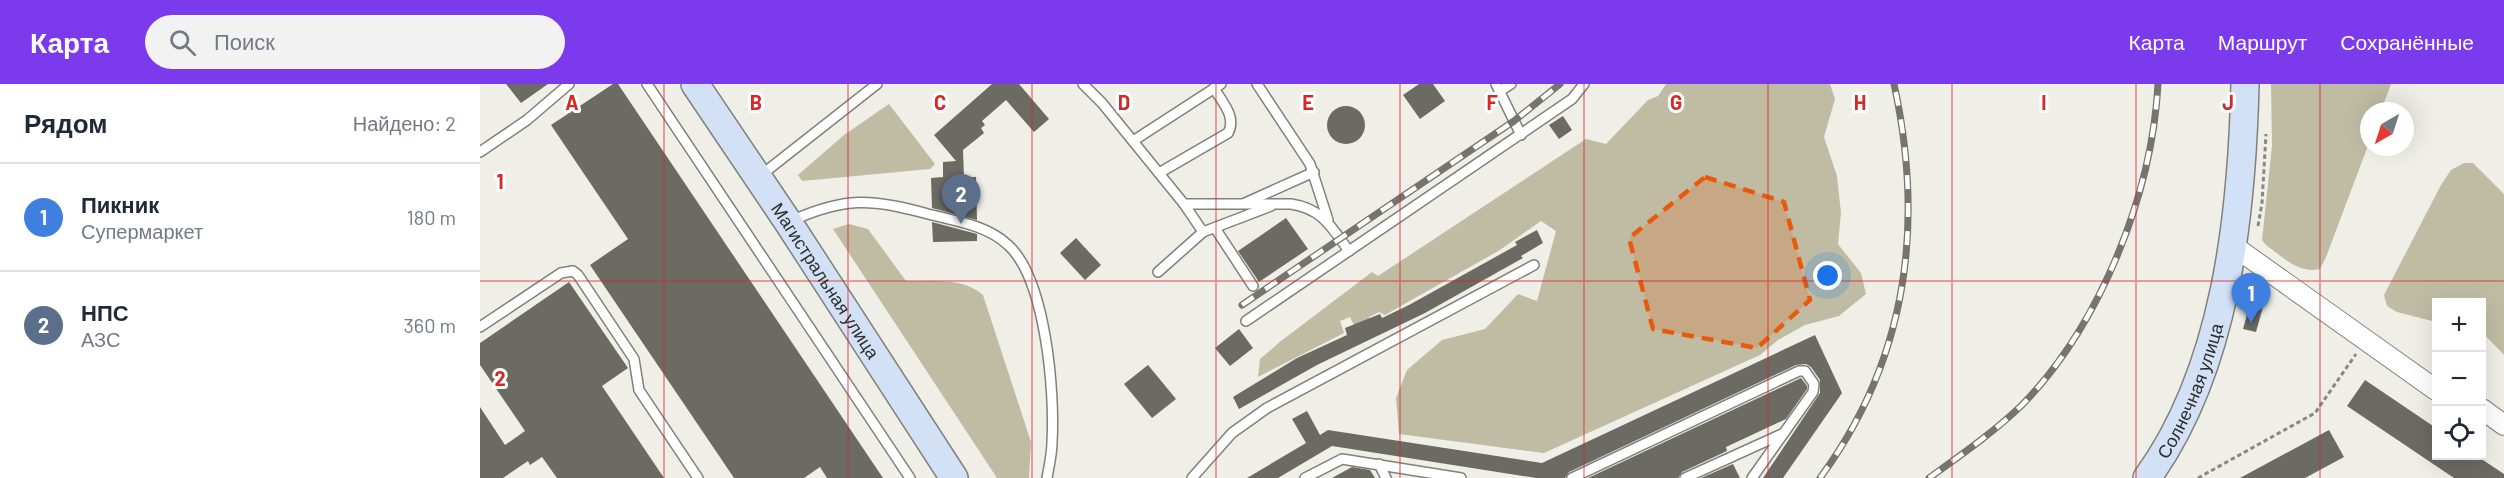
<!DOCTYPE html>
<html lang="ru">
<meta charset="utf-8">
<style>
body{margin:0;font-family:Barlow,sans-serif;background:#f2f2f3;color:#1f2937}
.controls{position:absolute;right:18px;bottom:18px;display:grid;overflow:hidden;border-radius:0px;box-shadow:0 6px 24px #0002}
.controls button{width:54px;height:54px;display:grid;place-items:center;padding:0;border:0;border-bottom:2px solid #e0e1e3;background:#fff;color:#1f2937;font:30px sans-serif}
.compass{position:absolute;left:1880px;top:18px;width:54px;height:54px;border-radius:50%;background:#fff;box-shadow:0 6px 24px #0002;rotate:219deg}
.you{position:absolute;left:1348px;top:192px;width:21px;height:21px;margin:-15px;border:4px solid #fff;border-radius:50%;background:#1a73e8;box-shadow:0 0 0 9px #1a73e833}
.badge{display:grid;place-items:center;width:39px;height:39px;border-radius:50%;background:#7c3aed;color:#fff;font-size:20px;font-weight:700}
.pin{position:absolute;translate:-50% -50px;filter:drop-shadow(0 2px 3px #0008)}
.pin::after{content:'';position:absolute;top:32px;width:21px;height:18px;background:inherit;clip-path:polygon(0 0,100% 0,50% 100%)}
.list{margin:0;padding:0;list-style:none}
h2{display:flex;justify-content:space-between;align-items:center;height:78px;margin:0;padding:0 24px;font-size:26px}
h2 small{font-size:20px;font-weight:400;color:#747a83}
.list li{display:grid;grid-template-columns:39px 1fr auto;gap:18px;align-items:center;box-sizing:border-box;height:108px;padding:0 24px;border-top:2px solid #e0e1e3}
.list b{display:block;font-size:22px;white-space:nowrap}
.list p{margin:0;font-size:20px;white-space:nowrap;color:#747a83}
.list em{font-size:20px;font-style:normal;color:#747a83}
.icon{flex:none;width:33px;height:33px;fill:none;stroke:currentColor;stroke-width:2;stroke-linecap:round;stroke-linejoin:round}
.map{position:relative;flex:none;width:2024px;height:394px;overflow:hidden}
header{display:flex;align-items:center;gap:36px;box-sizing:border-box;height:84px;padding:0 30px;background:#7c3aed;color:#fff}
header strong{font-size:28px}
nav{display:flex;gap:33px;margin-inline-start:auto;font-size:21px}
.search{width:420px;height:54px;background:#f2f2f3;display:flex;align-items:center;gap:15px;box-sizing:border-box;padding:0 21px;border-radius:33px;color:#747a83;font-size:22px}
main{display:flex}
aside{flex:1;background:#fff}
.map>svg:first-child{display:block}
</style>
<header>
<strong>Карта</strong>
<div class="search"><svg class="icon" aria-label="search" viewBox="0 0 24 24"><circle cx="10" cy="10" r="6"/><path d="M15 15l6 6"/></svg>Поиск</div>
<nav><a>Карта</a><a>Маршрут</a><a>Сохранённые</a></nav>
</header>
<main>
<aside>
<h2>Рядом<small>Найдено: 2</small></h2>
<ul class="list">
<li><span class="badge" style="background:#3f7fe0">1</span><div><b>Пикник</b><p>Супермаркет</p></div><em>180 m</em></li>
<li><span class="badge" style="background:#5c6f8a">2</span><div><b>НПС</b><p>АЗС</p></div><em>360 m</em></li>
</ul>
</aside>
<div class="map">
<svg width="2024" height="394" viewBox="0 0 2024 394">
<rect width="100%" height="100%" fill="#f0efe7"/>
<g fill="#c0bca4">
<polygon points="1186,0 1350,0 1355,15 1344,53 1357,92 1361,129 1358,160 1381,189 1386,210 1359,232 1325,241 1298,256 1280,271 1064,369 919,350 916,314 927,286 962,256 1005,245 1038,210 1057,217 1076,147 1061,137 1020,166 905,231 899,228 889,233 890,238 875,243 870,233 860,237 864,249 778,293 780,275 801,257 892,188 898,192 1106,55 1126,60 1168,16 1178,12"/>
<path d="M 1791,0 L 1911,0 L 1901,27 L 1889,27 L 1889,59 L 1846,173 L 1840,185 C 1818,190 1803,173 1786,161 L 1782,156 L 1792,62 Z"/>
<polygon points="409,20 455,80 450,85 322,97 318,91 364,51"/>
<polygon points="1984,79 1993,79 2024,110 2024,271 2002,248 2002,219 1956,219 1956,238 1917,228 1907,222 1904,211 1961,101 1971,86"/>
<path d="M 369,140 L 388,145 L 426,197 C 452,198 483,193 503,211 L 551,358 L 549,394 L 517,394 L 353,145 Z"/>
</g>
<g fill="#6b6a63">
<polygon points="26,0 68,0 41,19"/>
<polygon points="133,0 138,0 403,394 347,394 340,383 324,394 254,394 110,181 148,155 71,41"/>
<polygon points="512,0 539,0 569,35 554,48 526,16 502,37 505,41 501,44 504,49 483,66 484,93 496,93 497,136 452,124 451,94 463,93 463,78 476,77 454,51"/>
<polygon points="939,0 953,0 965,17 940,35 923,11"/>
<circle cx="866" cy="41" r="19"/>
<polygon points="1083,32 1092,46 1079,55 1069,41"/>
<polygon points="806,134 828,165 779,198 758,167"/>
<polygon points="452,138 497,150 497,157 453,158"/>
<polygon points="1057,146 1063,159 1041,172 1043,174 1034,179 945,229 837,281 759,325 753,313 817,274 867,251 865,244 900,230 902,234 929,221 1037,161 1035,158"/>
<polygon points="596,154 621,181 605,196 580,169"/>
<polygon points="89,198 148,284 122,302 184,394 77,394 62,373 50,381 48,377 23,394 0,394 0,323 25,361 45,347 0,281 0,259"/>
<polygon points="1770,220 1783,223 1776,248 1763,245"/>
<polygon points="759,245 773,264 750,282 735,264"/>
<polygon points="1335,251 1362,309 1303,394 1283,394 1340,309 1340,296 1331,283 1326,280 1316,281 1089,388 1085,394 1056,394 852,362 798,394 767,394 826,359 812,335 827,327 840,351 848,346 1062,379"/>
<polygon points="668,281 696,315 672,334 644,300"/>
<polygon points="1321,294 1327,302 1327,305 1306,335 1246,363 1247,367 1202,388 1198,394 1108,394"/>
<polygon points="1885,296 1956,344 1956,372 1997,372 2024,390 2024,394 1974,394 1867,322"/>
<polygon points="1849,346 1864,373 1825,394 1760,394"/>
<polygon points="1253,380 1260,394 1221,394"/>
<polygon points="872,383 890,386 895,394 852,394"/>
</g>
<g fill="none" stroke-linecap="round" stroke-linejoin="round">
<defs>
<g id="lane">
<polyline points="167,0 430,394"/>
<path d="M 603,0 L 622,19 L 704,120 L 811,120 C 843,125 851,143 869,167"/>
<polyline points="777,0 830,80 848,136"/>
<polyline points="1016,0 1041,51"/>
<polyline points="1020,7 1031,0"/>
<polyline points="653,57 741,0"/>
<polyline points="0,68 47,36 89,0"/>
<path d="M 679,89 L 748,49 C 757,33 742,18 734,4"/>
<polyline points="280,92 397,0"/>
<polyline points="765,119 834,88"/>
<path d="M 311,137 C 364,113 392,114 448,130 C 475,137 507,141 528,161 C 566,195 575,309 572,358 C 572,370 569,382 567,394"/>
<polyline points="735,144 773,202"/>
<polyline points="723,148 791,122"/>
<polyline points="678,188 723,148 704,120"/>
<polyline points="766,237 1092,15 1104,0"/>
<polyline points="0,243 81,189 93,187 98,191 154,275 159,306 218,394"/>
<polyline points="899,380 906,394"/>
<polyline points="712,394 752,349 787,324 1054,181"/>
<polyline points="825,394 862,375 981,394"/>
<polyline points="1092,394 1319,287 1325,287 1334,300 1333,308 1272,394"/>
<polyline points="1205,394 1304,349"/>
</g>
<g id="street">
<polyline points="1752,161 1956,306"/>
<polyline points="2002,325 2024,341"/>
</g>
<g id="secondary">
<path id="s1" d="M 215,0 L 308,138 L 474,394"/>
<path id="s2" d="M 1667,394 C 1746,285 1762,131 1765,0"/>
</g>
</defs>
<use href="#lane" stroke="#818079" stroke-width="12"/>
<use href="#street" stroke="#818079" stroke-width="22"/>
<use href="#secondary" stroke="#818079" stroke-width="30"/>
<g stroke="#898883" stroke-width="3" stroke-dasharray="4.5 3" stroke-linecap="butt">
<polyline points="1778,142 1782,119 1786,50"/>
<polyline points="1718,394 1835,329 1876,270"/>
</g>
<use href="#lane" stroke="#fff" stroke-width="9"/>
<use href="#street" stroke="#fff" stroke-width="20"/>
<use href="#secondary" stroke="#d3e1f7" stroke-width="27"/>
<defs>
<g id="rail">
<polyline points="762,221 1034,37 1080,0"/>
<path d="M 1340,394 C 1427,276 1445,142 1414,0"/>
<path d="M 1449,394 C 1481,371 1514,348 1542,321 C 1620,241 1672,111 1678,0"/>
</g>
</defs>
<use href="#rail" stroke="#75746f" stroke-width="7"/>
<use href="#rail" stroke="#fff" stroke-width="4.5" stroke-dasharray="14" stroke-linecap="butt"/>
</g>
<path fill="#e8590c" fill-opacity="0.2" stroke="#e8590c" stroke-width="4.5" stroke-dasharray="12 8" stroke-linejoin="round" d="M 1225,93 L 1304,118 L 1330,216 L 1277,264 L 1173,245 L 1149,154 Z"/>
<path fill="none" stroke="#d62828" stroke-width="1.5" stroke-opacity="0.55" d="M 184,0 L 184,394M 368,0 L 368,394M 552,0 L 552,394M 736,0 L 736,394M 920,0 L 920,394M 1104,0 L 1104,394M 1288,0 L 1288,394M 1472,0 L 1472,394M 1656,0 L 1656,394M 1840,0 L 1840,394M 0,197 L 2024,197"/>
<g text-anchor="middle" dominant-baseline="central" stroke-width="6" stroke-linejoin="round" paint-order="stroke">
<g font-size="18" fill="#2d2c2a" stroke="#fff">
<text stroke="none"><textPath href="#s1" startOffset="236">Магистральная улица</textPath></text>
<text stroke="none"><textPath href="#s2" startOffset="98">Солнечная улица</textPath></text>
</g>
</g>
<g font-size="20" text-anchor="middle" font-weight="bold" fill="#d62828" stroke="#fff" stroke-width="6" stroke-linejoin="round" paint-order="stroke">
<text x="92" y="26">A</text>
<text x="276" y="26">B</text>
<text x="460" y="26">C</text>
<text x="644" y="26">D</text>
<text x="828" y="26">E</text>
<text x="1012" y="26">F</text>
<text x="1196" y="26">G</text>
<text x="1380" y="26">H</text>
<text x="1564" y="26">I</text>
<text x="1748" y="26">J</text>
<text x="20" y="105">1</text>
<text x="20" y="302">2</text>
</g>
</svg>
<div class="controls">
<button>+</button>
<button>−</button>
<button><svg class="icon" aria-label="locate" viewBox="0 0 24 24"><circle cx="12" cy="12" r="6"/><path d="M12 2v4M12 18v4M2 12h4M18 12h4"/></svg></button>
</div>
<svg class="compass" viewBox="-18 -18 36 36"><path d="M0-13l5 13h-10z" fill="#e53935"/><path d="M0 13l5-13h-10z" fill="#747a83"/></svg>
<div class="you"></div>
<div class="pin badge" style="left:1771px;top:239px;background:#3f7fe0">1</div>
<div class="pin badge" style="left:481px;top:140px;background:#5c6f8a">2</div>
</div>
</main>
